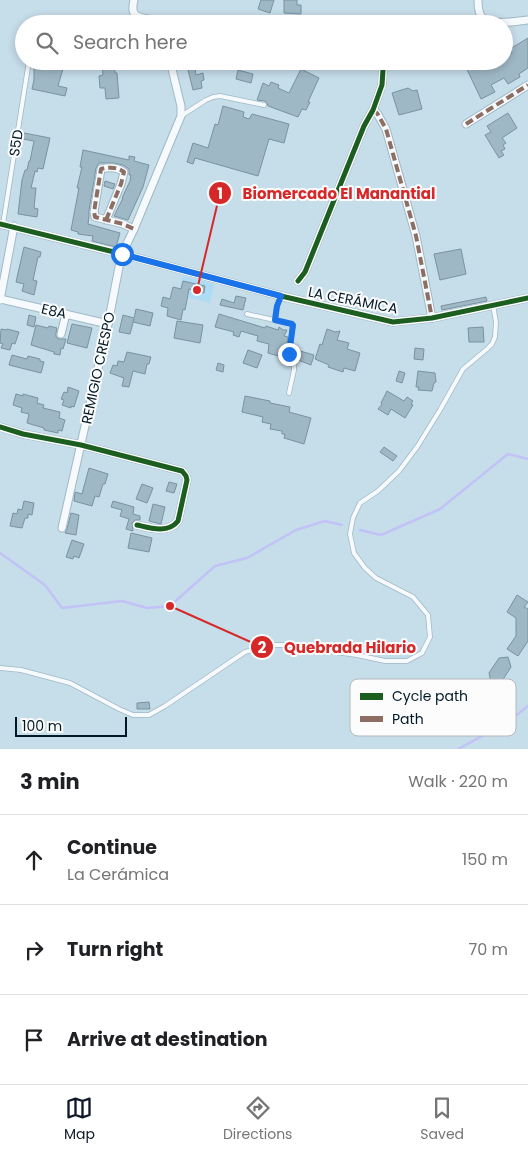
<!DOCTYPE html>
<meta charset="utf-8">
<style>
body{margin:0;font-family:Poppins,sans-serif;background:#f2f2f2;color:#202124}
.scale{position:absolute;left:15px;bottom:12px;width:112px;box-sizing:border-box;padding-left:5px;border:2px solid #001927;border-top:0;font-size:14px;line-height:18px;white-space:nowrap;color:#001927;-webkit-text-stroke:4px #fcfcfc;paint-order:stroke}
.stop{position:absolute;width:15px;height:15px;margin:-11px;border:4px solid #1a73e8;border-radius:50%;background:#fff}
.stop.end{background:#1a73e8;border-color:#fff;box-shadow:0 1px 5px #0008}
.list{margin:0;padding:0;list-style:none}
h2{display:flex;justify-content:space-between;align-items:center;height:65px;margin:0;padding:0 20px;font-size:21px}
h2 small{font-size:16px;font-weight:400;color:#757577}
.list li{display:grid;grid-template-columns:32px 1fr auto;gap:15px;align-items:center;box-sizing:border-box;height:90px;padding:0 20px;border-top:1px solid #e0e0e0}
.list b{display:block;font-size:19px;white-space:nowrap}
.list p{margin:0;font-size:16px;white-space:nowrap;color:#757577}
.list em{font-size:16px;font-style:normal;color:#757577}
.icon{flex:none;width:28px;height:28px;fill:none;stroke:currentColor;stroke-width:2;stroke-linecap:round;stroke-linejoin:round}
.map{position:relative;flex:none;width:528px;height:749px;overflow:hidden}
.search{position:absolute;background:#fff;box-shadow:0 2px 8px #0003;left:15px;right:15px;top:15px;height:55px;display:flex;align-items:center;gap:12px;box-sizing:border-box;padding:0 18px;border-radius:28px;color:#757577;font-size:19px}
.sheet{height:335px;background:#fff}
nav{display:flex;justify-content:space-around;align-items:center;box-sizing:border-box;height:70px;border-top:1px solid #e0e0e0;background:#fff;font-size:14px;color:#757577}
nav a{display:grid;justify-items:center;gap:2px}
nav .on{color:#111827}
.map>svg:first-child{display:block}
</style>
<div class="map">
<svg width="528" height="749" viewBox="0 0 528 749">
<rect width="100%" height="100%" fill="#c6ddea"/>
<polygon fill="#aedcf4" points="183,276 214,284 210,303 179,295"/>
<g fill="none" stroke-linecap="round" stroke-linejoin="round">
<g stroke="#c2c2f6" stroke-width="2.5">
<polyline points="360,530 381,535 440,509 508,454 528,459"/>
<polyline points="0,553 45,585 62,608 122,601 147,608 170,606 215,566 247,558 296,530 325,521 342,525"/>
<polyline points="458,749 508,722 528,706"/>
</g>
</g>
<g fill="#9fb8c5" stroke="#7993a0">
<polygon points="261,0 274,0 270,13 258,9"/>
<polygon points="284,0 297,0 297,5 301,5 301,14 284,13"/>
<polygon points="528,38 528,68 519,74 520,77 508,84 504,78 491,85 495,92 481,99 463,61 477,61 478,64 482,62 483,65 491,61 504,61 504,58 512,53 510,49"/>
<polygon points="43,61 62,61 65,62 58,86 67,88 65,96 32,89 34,80 34,68 40,69"/>
<polygon points="281,61 301,61 296,69"/>
<polygon points="102,62 114,62 115,73 117,73 119,98 106,99 105,88 100,88 99,76 103,75"/>
<polygon points="195,68 196,75 203,73 204,80 201,81 202,88 193,90 188,70"/>
<polygon points="301,69 319,78 308,102 310,102 306,110 302,109 298,117 268,106 267,103 265,101 257,100 263,83 269,86 271,82 279,85 278,88 289,93"/>
<polygon points="238,70 253,74 251,83 236,79"/>
<polygon points="408,88 413,91 417,90 422,109 399,115 392,93"/>
<polygon points="223,106 244,112 243,117 249,119 252,114 289,124 284,143 269,139 258,176 195,158 193,164 187,162 193,143 208,148 215,124 218,125"/>
<polygon points="508,113 517,128 502,138 506,143 503,145 505,149 501,151 504,155 499,158 485,135 491,132 487,126"/>
<polygon points="24,133 50,138 43,169 38,168 37,172 35,171 31,188 36,188 34,208 38,209 37,217 18,214 22,180 25,170 27,170 29,161 30,161 34,141 23,139"/>
<polygon points="83,150 129,160 129,156 135,157 134,161 149,165 143,187 128,220 114,216 123,198 122,198 130,181 131,175 129,175 129,169 123,165 113,163 99,163 96,168 89,211 89,216 88,224 120,233 116,247 92,241 93,236 78,234 78,232 71,230 79,188 77,188 82,167 80,167"/>
<polygon points="105,181 115,184 113,189 104,186"/>
<polygon points="24,247 41,252 40,257 38,257 33,280 37,281 34,295 22,291 24,284 16,282"/>
<polygon points="461,249 466,274 440,280 434,254"/>
<polygon points="183,281 205,286 204,293 189,289 185,310 183,309 181,320 167,316 168,308 161,306 163,297 170,299 173,287 181,289"/>
<polygon points="236,296 246,298 243,310 220,305 222,299 234,303"/>
<polygon points="486,297 487,301 442,310 441,306"/>
<polygon points="136,309 153,313 150,326 133,322 134,319 130,334 119,332 123,315 134,318"/>
<polygon points="219,314 265,328 266,326 278,330 279,327 283,330 287,330 284,336 288,337 285,358 268,353 269,344 257,341 258,336 241,331 239,337 233,335 234,332 215,327"/>
<polygon points="29,315 36,317 34,327 27,325"/>
<polygon points="177,321 203,325 200,343 174,338"/>
<polygon points="72,324 92,328 87,348 67,343"/>
<polygon points="36,325 48,328 49,326 57,328 56,333 56,337 59,339 66,339 63,349 61,348 60,355 54,354 54,352 31,345"/>
<polygon points="483,327 484,342 469,342 468,328"/>
<polygon points="1,329 7,330 7,329 19,332 15,344 12,343 10,350 1,348 3,344 0,343"/>
<polygon points="327,329 335,332 340,331 337,340 349,343 347,349 360,353 355,371 344,368 343,372 328,367 329,365 315,359 320,344 322,345"/>
<polygon points="415,348 424,349 423,360 414,359"/>
<polygon points="248,350 262,355 257,368 243,363"/>
<polygon points="300,351 314,355 311,365 298,360"/>
<polygon points="127,352 151,357 149,364 147,364 145,374 133,371 129,387 122,386 124,378 110,373 113,365 117,366 118,361 124,362"/>
<polygon points="12,355 27,359 28,356 40,359 40,361 44,362 41,373 9,365"/>
<polygon points="218,363 224,365 223,372 216,370"/>
<polygon points="399,371 405,373 402,383 396,381"/>
<polygon points="418,371 435,373 436,382 434,383 432,391 418,390 419,387 416,387"/>
<polygon points="68,387 79,391 74,407 71,406 71,408 62,405 64,400 61,399 64,392 67,393"/>
<polygon points="387,391 404,401 407,397 413,401 411,404 413,405 405,418 391,409 388,415 378,409 382,404 381,403"/>
<polygon points="16,394 23,396 23,394 38,398 37,403 44,405 43,408 60,412 59,418 65,420 62,431 58,430 58,433 44,430 44,428 27,423 29,414 21,412 22,408 13,405"/>
<polygon points="245,396 270,401 270,403 290,407 289,412 311,418 304,444 284,438 285,434 282,434 282,431 270,429 271,424 262,422 263,417 242,412"/>
<polygon points="384,447 397,456 393,461 380,452"/>
<polygon points="89,468 108,474 105,484 103,484 99,497 95,496 92,506 74,501 75,492 82,494"/>
<polygon points="169,482 177,484 174,493 166,491"/>
<polygon points="142,484 153,488 147,503 136,499"/>
<polygon points="24,501 34,503 32,515 28,514 28,518 25,518 22,528 10,526 13,513 17,514 18,509 22,510"/>
<polygon points="113,501 134,507 133,514 140,516 140,520 135,520 132,523 133,531 126,529 129,519 120,516 122,510 111,507"/>
<polygon points="153,504 165,507 161,524 149,521"/>
<polygon points="71,513 79,515 76,535 65,533 67,529"/>
<polygon points="131,533 152,538 149,552 128,548"/>
<polygon points="72,540 84,544 79,558 74,556 73,559 66,557"/>
<polygon points="517,595 528,602 524,607 528,609 528,641 518,656 507,649 516,636 516,618 507,612"/>
<polygon points="508,657 511,667 502,681 491,682 489,673 499,658"/>
<polygon points="149,702 150,709 137,709 137,703"/>
</g>
<g fill="none" stroke-linecap="round" stroke-linejoin="round">
<defs>
<g id="service">
<polyline points="181,116 206,100 213,97 220,96 264,105"/>
<polyline points="3,224 29,61"/>
<polyline points="247,314 292,324 293,325 289,354 290,360 294,365 294,370 289,393"/>
<polyline points="275,320 277,306 281,296"/>
<polyline points="0,668 21,670 70,683 119,709 133,715 149,715 165,706 245,652 271,645 293,645 328,651 357,655 385,661 407,661 422,653 430,637 428,615 413,597 376,578 365,568 354,553 350,534 353,518 360,503 378,491 399,471 417,447 440,410 463,369 487,349 492,344 495,337 496,322 493,305"/>
</g>
<g id="minor">
<path d="M 134,0 C 128,24 147,14 160,24"/>
<path d="M 478,0 C 478,5 478,11 481,16 C 488,27 517,21 528,20"/>
<polyline points="373,110 377,113 386,129 416,236 432,318"/>
<polyline points="466,124 528,85"/>
<path d="M 106,220 L 121,184 L 124,172 C 117,167 109,167 101,169 L 94,212 L 95,217 L 123,224 L 134,229"/>
<polyline points="0,224 122,254 281,296 393,322 432,318 528,298"/>
<polyline points="122,254 134,229 181,116 181,106 170,61"/>
<polyline points="298,281 305,272 364,126 373,110 382,85 383,70"/>
<polyline points="0,299 108,324"/>
<polyline points="0,300 14,226"/>
<polyline points="61,334 66,314"/>
<path d="M 0,427 L 23,434 L 81,445 L 182,471 L 186,476 L 187,480 L 178,521 C 168,534 150,528 137,525"/>
<polyline points="62,528 108,324 119,267"/>
</g>
</defs>
<use href="#service" stroke="#a0b9c6" stroke-width="5.5"/>
<use href="#minor" stroke="#a0b9c6" stroke-width="9"/>
<use href="#service" stroke="#f6fafc" stroke-width="4"/>
<use href="#minor" stroke="#f6fafc" stroke-width="7"/>
<g stroke="#8d6e63" stroke-width="4" stroke-dasharray="8 4" stroke-linecap="butt">
<polyline points="373,110 377,113 386,129 416,236 432,318"/>
<polyline points="466,124 528,85"/>
<path d="M 106,220 L 121,184 L 124,172 C 117,167 109,167 101,169 L 94,212 L 95,217 L 123,224 L 134,229"/>
</g>
<defs>
<g id="cycleway">
<polyline points="0,224 122,254 281,296 393,322 432,318 528,298"/>
<polyline points="298,281 305,272 364,126 373,110 382,85 383,70"/>
<path d="M 0,427 L 23,434 L 81,445 L 182,471 L 186,476 L 187,480 L 178,521 C 168,534 150,528 137,525"/>
</g>
</defs>
<use href="#cycleway" stroke="#fcfcfc" stroke-width="8"/>
<use href="#cycleway" stroke="#1b5e20" stroke-width="5"/>
</g>
<g fill="none" stroke-linecap="round" stroke-linejoin="round">
<polyline stroke="#1a73e8" stroke-width="6" points="122,254 281,296 277,306 275,320 292,324 293,325 289,354"/>
</g>
<g text-anchor="middle" dominant-baseline="central" stroke-width="4" stroke-linejoin="round" paint-order="stroke">
<g font-size="14" fill="#001927" stroke="#fcfcfc">
<text transform="translate(16 143) rotate(-81)">S5D</text>
<text transform="translate(353 300) rotate(11)">LA CERÁMICA</text>
<text transform="translate(54 311) rotate(13)">E8A</text>
<text transform="translate(98 368) rotate(-78)">REMIGIO CRESPO</text>
</g>
</g>
<rect x="350" y="679" width="166" height="57" rx="8" fill="#fcfcfc" stroke="#b0b8bc" stroke-width="1"/>
<rect x="360" y="693" width="23" height="7" fill="#1b5e20"/>
<rect x="360" y="716" width="23" height="6" fill="#8d6e63"/>
<g font-size="14" fill="#001927">
<text x="392" y="701">Cycle path</text>
<text x="392" y="724">Path</text>
</g>
<path fill="none" stroke="#d62828" stroke-width="2" d="M197 290L220 193M170 606L262 647"/>
<g fill="#d62828" stroke="#fcfcfc" stroke-width="2">
<circle cx="197" cy="290" r="5"/>
<circle cx="170" cy="606" r="5"/>
<circle cx="220" cy="193" r="12"/>
<circle cx="262" cy="647" r="12"/>
</g>
<g font-size="15" text-anchor="middle" font-weight="bold" fill="#fff">
<text x="220" y="199">1</text>
<text x="262" y="653">2</text>
</g>
<g font-size="15" text-anchor="middle" font-weight="bold" fill="#d62828" stroke="#fcfcfc" stroke-width="4" stroke-linejoin="round" paint-order="stroke">
<text x="339" y="199">Biomercado El Manantial</text>
<text x="350" y="653">Quebrada Hilario</text>
</g>
</svg>
<div class="scale">100 m</div>
<div class="stop" style="left:122px;top:254px"></div>
<div class="stop end" style="left:289px;top:354px"></div>
<div class="search"><svg class="icon" aria-label="search" viewBox="0 0 24 24"><circle cx="10" cy="10" r="6"/><path d="M15 15l6 6"/></svg>Search here</div>
</div>
<section class="sheet">
<h2>3 min<small>Walk · 220 m</small></h2>
<ul class="list">
<li><svg class="icon" aria-label="ahead" viewBox="0 0 24 24"><path d="M12 20V5M6 11l6-6 6 6"/></svg><div><b>Continue</b><p>La Cerámica</p></div><em>150 m</em></li>
<li><svg class="icon" aria-label="right" viewBox="0 0 24 24"><path d="M7 20v-9h11M14 6l5 5-5 5"/></svg><div><b>Turn right</b></div><em>70 m</em></li>
<li><svg class="icon" aria-label="arrive" viewBox="0 0 24 24"><path d="M6 21V4h12l-3 4 3 4H6"/></svg><div><b>Arrive at destination</b></div></li>
</ul>
</section>
<nav>
<a class="on"><svg class="icon" aria-label="map" viewBox="0 0 24 24"><path d="M3 6l6-2 6 2 6-2v14l-6 2-6-2-6 2zM9 4v14M15 6v14"/></svg>Map</a>
<a><svg class="icon" aria-label="directions" viewBox="0 0 24 24"><path d="M12 3l9 9-9 9-9-9zM9 14v-3h6M13 9l2 2-2 2"/></svg>Directions</a>
<a><svg class="icon" aria-label="saved" viewBox="0 0 24 24"><path d="M7 4h10v16l-5-4-5 4z"/></svg>Saved</a>
</nav>
